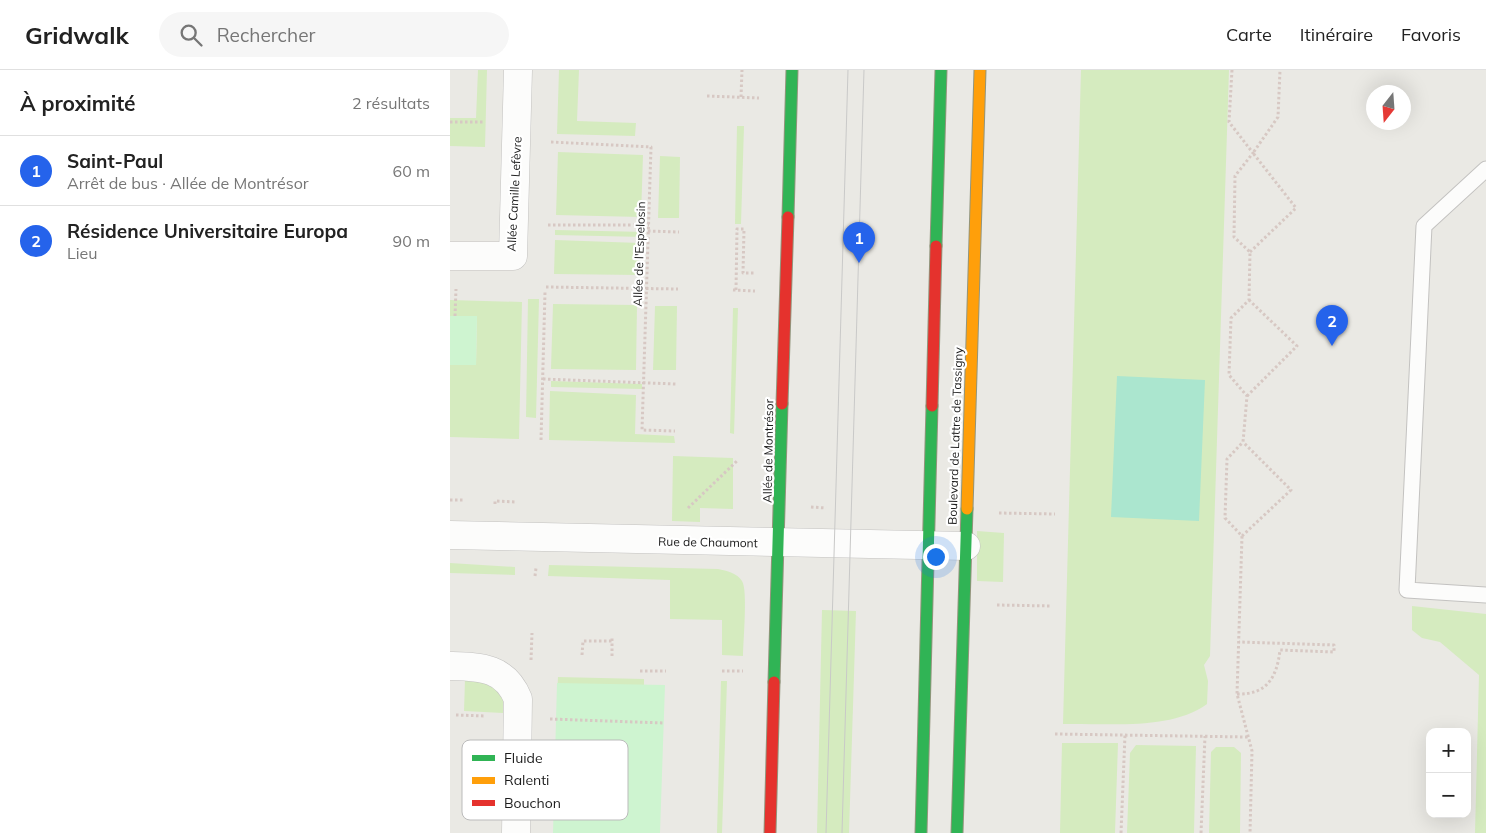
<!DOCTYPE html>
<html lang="fr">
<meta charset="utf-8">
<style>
body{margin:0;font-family:Mulish,sans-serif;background:#f6f6f6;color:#222}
.controls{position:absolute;right:15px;bottom:15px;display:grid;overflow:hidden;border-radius:10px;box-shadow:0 5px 20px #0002}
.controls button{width:45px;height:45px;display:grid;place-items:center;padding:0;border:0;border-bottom:1px solid #e0e0e0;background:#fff;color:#222;font:25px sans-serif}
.compass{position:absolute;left:916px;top:15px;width:45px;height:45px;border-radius:50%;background:#fff;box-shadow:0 5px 20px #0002;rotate:197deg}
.you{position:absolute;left:485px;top:486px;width:18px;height:18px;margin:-12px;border:4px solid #fff;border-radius:50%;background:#1a73e8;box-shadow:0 0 0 8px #1a73e833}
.badge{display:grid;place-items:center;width:32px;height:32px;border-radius:50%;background:#2563eb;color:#fff;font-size:16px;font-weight:700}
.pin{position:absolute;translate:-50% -41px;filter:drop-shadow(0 1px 2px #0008)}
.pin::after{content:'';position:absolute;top:26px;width:18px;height:15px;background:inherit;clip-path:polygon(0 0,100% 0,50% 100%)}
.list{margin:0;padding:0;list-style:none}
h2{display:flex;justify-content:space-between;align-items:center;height:65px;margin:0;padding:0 20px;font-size:21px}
h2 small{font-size:16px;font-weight:400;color:#767676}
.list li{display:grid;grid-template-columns:32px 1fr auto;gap:15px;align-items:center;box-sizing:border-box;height:70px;padding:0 20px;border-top:1px solid #e0e0e0}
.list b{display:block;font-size:19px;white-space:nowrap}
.list p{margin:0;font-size:16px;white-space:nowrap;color:#767676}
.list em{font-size:16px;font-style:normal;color:#767676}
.icon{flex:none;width:28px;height:28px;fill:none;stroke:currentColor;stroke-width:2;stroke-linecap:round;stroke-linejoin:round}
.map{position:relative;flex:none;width:1036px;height:763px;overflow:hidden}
header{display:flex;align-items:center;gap:30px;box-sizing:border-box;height:70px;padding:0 25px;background:#fff;border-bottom:1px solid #e0e0e0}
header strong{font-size:24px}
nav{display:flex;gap:28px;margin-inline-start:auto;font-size:18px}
.search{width:350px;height:45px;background:#f6f6f6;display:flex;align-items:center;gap:12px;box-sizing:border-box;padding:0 18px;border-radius:28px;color:#767676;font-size:19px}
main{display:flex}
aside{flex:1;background:#fff}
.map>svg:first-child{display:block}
</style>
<header>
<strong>Gridwalk</strong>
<div class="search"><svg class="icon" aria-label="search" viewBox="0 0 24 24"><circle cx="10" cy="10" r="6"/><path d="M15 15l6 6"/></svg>Rechercher</div>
<nav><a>Carte</a><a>Itinéraire</a><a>Favoris</a></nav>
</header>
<main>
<aside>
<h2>À proximité<small>2 résultats</small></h2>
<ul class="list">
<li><span class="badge">1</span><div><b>Saint-Paul</b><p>Arrêt de bus · Allée de Montrésor</p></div><em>60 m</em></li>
<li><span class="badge">2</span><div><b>Résidence Universitaire Europa</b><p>Lieu</p></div><em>90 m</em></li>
</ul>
</aside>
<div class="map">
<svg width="1036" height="763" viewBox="0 0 1036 763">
<rect width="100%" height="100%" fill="#eae9e4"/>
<g fill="#d5ebbf">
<polygon points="28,0 37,0 35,77 0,76 0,48 26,48"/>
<polygon points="109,0 129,0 127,51 186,53 185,66 107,64"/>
<path d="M 631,0 L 779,0 L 760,586 L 754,595 L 758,611 L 757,634 C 720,661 657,653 613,654 Z"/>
<polygon points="287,56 294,56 291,154 285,154"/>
<polygon points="108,82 193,85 191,147 106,145"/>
<polygon points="210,86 230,87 229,148 208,148"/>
<polygon points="105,160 196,162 195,167 105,165"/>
<polygon points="105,170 190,173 189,205 104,204"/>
<polygon points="78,229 89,229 86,348 76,347"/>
<polygon points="0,230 72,232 69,369 0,367 0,295 26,295 27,247 0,246"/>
<polygon points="103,234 187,235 186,300 101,299"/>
<polygon points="205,236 227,236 226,300 203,300"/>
<polygon points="283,238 288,238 284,364 280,363"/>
<polygon points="101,311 192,314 192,319 101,317"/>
<polygon points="100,321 186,325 185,364 224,366 225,373 99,370"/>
<polygon points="223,386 283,388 283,439 250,438 250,452 222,451"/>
<polygon points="527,461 554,463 553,512 527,511"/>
<polygon points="0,493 65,497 65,505 0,503"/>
<path d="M 99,495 L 268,499 C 277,501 287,503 292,511 C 298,520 293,572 293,586 L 272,585 L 272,550 L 220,549 L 220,510 L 98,506 Z"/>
<polygon points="962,536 1036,544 1036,763 1025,763 1029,605 990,572 972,568 962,560"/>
<polygon points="372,540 406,541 399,763 367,763"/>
<polygon points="108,607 194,609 194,615 107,627"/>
<polygon points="15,609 41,613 53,628 53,643 14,641"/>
<polygon points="271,611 277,611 272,763 267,763"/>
<polygon points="612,673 668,673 665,763 610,763"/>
<polygon points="686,675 746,676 744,763 677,763 680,683"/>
<polygon points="766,677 784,677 791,683 790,763 759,763 761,682"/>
</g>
<g fill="#cef4d0">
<polygon points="0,246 27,246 26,295 0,295"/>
<polygon points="107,613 215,615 210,763 103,763"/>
</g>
<polygon fill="#abe6cf" points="667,306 755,310 749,451 661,447"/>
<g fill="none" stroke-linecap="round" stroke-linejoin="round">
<defs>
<polyline id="lane" points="1036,99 974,156 957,520 1036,525"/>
<g id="street">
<polyline points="0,186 63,186 68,0"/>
<polyline points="0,465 516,476"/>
<path d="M 0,596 C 31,597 55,597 68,629 L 66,763"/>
</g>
<g id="fast">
<polyline points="338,147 342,0"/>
<polyline points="486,176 491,0"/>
<polyline points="324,612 332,334"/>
<polyline points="471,763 482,336"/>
<polyline points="507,763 517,439"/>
</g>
<polyline id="slow" points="517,439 530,0"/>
<g id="jam">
<polyline points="332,334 338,147"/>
<polyline points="482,336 486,176"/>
<polyline points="320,763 324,612"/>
</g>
</defs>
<use href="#lane" stroke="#c3c2c0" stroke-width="17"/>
<use href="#street" stroke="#c3c2c0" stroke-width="29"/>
<use href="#fast" stroke="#92957c" stroke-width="13"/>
<use href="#slow" stroke="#92957c" stroke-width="13"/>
<use href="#jam" stroke="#92957c" stroke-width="13"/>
<g stroke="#d7c8c3" stroke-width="3" stroke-dasharray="2.5 2.5" stroke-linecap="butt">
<polyline points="782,0 779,52 803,83 785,106 784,167 800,182 799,230 781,248 779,305 797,326 793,372 777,389 775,448 792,466 787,624 802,681 800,763"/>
<polyline points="257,26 309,28"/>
<polyline points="291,27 292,0"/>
<polyline points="0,52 34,52"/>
<polyline points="101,72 201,77 192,360 225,361"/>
<polyline points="98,155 199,155"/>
<polyline points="198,161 229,162"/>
<polyline points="800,182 846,138 803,83 828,47 830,0"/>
<polyline points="96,217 228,219"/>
<polyline points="283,220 305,221"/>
<polyline points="286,220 287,159 294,159 293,203 304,203"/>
<polyline points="5,246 6,219"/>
<polyline points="93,309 226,314"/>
<polyline points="797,326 847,276 799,230"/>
<polyline points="91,370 95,222"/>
<polyline points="0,430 15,430"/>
<polyline points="45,434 45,431 67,432"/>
<polyline points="361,437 376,438"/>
<polyline points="238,438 287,391"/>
<polyline points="549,443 605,444"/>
<polyline points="792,466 841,420 793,372"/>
<polyline points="85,506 86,498"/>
<polyline points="547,535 602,536"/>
<polyline points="132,585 133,571 162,571"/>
<polyline points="162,586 162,566"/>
<polyline points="81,590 82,563"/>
<polyline points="190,601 216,601"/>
<polyline points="272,601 293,601"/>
<path d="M 787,624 C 817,625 827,607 830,580 L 884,582 L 884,575 L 789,572"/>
<polyline points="6,645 35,646"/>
<polyline points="100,649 214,653"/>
<polyline points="605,664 798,667"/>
<polyline points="671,763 675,665"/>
<polyline points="751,763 755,666"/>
</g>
<use href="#lane" stroke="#fcfcfb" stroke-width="15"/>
<use href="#street" stroke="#fcfcfb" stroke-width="28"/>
<use href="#fast" stroke="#30b455" stroke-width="11"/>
<use href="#slow" stroke="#ff9f0a" stroke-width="11"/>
<use href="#jam" stroke="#e5322d" stroke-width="11"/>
<g stroke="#c9c9c8" stroke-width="1">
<polyline points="376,763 398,0"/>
<polyline points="392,763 414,0"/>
</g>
</g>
<g text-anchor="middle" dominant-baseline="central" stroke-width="4.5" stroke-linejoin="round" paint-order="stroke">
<g font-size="12" fill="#1c1c1c" stroke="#fff">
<text transform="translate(64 124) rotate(-87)">Allée Camille Lefèvre</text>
<text transform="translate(189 184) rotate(-88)">Allée de l'Espelosin</text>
<text transform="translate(505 366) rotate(-88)">Boulevard de Lattre de Tassigny</text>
<text transform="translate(318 381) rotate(-89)">Allée de Montrésor</text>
<text transform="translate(258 472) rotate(1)">Rue de Chaumont</text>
</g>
</g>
<rect x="12" y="670" width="166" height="80" rx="8" fill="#fff" stroke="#bbb" stroke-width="1"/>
<rect x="22" y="685" width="23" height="6" fill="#30b455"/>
<rect x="22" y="707" width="23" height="7" fill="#ff9f0a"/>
<rect x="22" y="730" width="23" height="6" fill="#e5322d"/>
<g font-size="14" fill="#1c1c1c">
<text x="54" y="693">Fluide</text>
<text x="54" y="715">Ralenti</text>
<text x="54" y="738">Bouchon</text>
</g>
</svg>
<div class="controls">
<button>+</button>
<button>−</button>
</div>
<svg class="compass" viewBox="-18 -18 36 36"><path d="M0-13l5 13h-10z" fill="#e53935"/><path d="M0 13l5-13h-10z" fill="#767676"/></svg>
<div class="you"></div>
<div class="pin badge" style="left:409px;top:193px">1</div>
<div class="pin badge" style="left:882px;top:276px">2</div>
</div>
</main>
